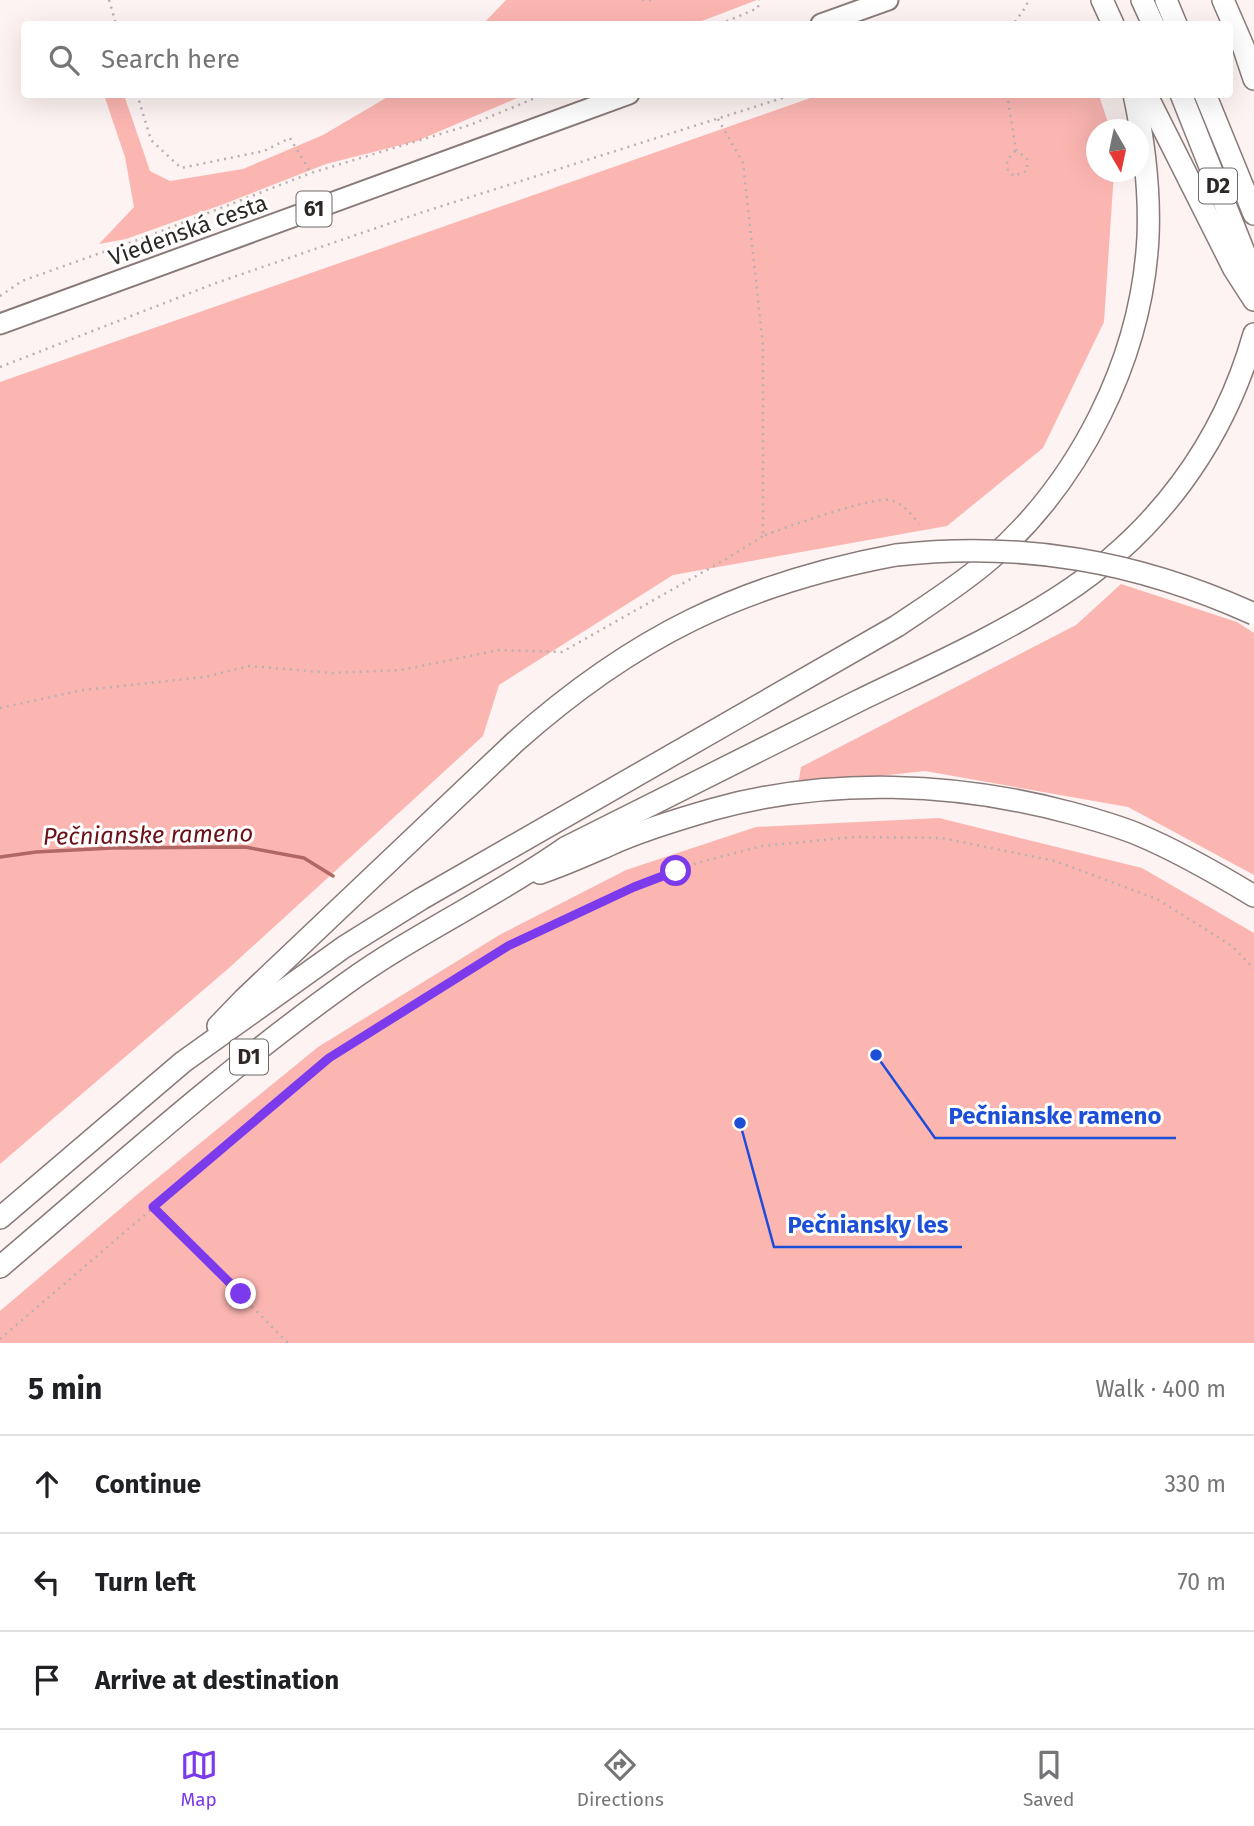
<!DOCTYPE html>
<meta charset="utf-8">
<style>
body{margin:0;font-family:"Fira Sans",sans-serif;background:#f2f2f2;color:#202124}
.compass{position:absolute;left:1086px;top:119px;width:63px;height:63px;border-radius:50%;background:#fff;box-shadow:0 7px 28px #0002;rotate:171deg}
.stop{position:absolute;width:21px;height:21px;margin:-16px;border:5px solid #7c3aed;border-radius:50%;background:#fff}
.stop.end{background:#7c3aed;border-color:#fff;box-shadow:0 2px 7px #0008}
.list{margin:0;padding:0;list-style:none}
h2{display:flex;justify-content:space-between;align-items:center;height:91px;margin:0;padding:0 28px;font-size:30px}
h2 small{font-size:23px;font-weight:400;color:#757577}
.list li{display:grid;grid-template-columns:46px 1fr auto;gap:21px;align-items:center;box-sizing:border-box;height:98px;padding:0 28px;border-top:2px solid #e0e0e0}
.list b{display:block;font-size:26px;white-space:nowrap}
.list em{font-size:23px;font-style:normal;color:#757577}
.icon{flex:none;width:38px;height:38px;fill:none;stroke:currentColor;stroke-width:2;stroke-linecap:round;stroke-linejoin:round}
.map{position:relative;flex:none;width:1254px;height:1343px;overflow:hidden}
.search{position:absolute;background:#fff;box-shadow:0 7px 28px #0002;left:21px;right:21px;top:21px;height:77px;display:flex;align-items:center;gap:18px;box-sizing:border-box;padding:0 24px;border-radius:7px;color:#757577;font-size:26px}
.sheet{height:385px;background:#fff}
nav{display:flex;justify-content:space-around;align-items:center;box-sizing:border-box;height:98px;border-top:2px solid #e0e0e0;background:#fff;font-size:19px;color:#757577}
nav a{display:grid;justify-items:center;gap:4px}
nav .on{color:#7c3aed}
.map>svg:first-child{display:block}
</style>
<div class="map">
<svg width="1254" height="1343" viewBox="0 0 1254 1343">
<rect width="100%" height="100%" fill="#fdf3f3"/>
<g fill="#fcb6b2">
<polygon points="506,0 757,0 694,24 483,24"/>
<polygon points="822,94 1099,95 1110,129 1096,130 1096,172 1114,172 1104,322 1043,448 947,526 673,575 499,685 483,736 229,968 0,1164 0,382"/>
<polygon points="104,95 124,95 150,171 170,181 243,169 323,135 391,95 524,95 417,141 326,164 224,204 126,239 99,244 134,207 125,157"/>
<polygon points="1121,584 1237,622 1254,633 1254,875 1128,807 925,771 798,785 801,767 1076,625"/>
<polygon points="939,818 1142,868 1254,933 1254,1343 0,1343 0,1311 133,1198 318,1047 501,934 626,870 756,827"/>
</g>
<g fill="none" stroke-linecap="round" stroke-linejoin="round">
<polyline stroke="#b16864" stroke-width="3.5" points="0,857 36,852 112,848 245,847 304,858 333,876"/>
<defs>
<g id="primary">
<polyline points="821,24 888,0"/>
<polyline points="0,324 629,94"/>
</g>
<g id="motorway">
<polyline points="1102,0 1113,24"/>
<polyline points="1142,0 1153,24"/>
<polyline points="1166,0 1176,24"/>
<polyline points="1223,0 1243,46 1254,79"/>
<polyline points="1146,94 1234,269 1254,300"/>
<polyline points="1181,94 1254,277"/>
<polyline points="1205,94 1254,214"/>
<path d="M 540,873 C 564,865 586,855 609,845 C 642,830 679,819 714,809 C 830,777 956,782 1071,813 C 1093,819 1115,825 1137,834 C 1178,851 1216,873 1254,896"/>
<path d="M 218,1026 L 244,999 L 515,742 C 633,637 741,584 896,555"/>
<path d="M 0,1218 L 183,1062 L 344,947 L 421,899 L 897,626 C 928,605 960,585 988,561 C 1080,482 1142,358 1148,237 C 1150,189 1144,141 1134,94"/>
<path d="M 0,1267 C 113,1171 224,1071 344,985 C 414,934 494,898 565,848 C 662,799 760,750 858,701 C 926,668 997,637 1060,596 C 1156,534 1223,444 1254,334"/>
</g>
</defs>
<use href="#primary" stroke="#887a78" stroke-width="23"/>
<use href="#motorway" stroke="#887a78" stroke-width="24"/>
<g stroke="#b9b0b0" stroke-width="2.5" stroke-dasharray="2 5" stroke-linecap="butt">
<polyline points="109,0 116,24"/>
<polyline points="642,0 653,0"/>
<polyline points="1015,22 1027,5 1027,0"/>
<polyline points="720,24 758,8 759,0"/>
<polyline points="1007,24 1015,22 1015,24"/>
<polyline points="137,94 151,140 181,168 264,151 290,138 311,173 470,125 545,94"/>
<polyline points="1007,94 1016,150 1027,159 1027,171 1014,176 1008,171 1007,160 1016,150"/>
<path d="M 718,119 L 743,163 L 763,345 L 763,536 C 783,528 874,496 890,500 C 904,504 911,514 919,524"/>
<polyline points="0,296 22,281 151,235 311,173"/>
<polyline points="0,367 216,283 417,214 795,94"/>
<polyline points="0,708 83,690 205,677 249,666 332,673 401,670 499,650 562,652 726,559 763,536"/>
<polyline points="153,1207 288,1343"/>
<polyline points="0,1339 329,1057 508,946 633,887 697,863 762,846 854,837 942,838 1055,861 1157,899 1232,946 1254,969"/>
</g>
<use href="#primary" stroke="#fff" stroke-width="19"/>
<use href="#motorway" stroke="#fff" stroke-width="21"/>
<defs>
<path id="motorway-bridge" d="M 896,555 C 1023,541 1137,561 1254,614"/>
</defs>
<use href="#motorway-bridge" stroke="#887a78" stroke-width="24" stroke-linecap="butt"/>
<use href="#motorway-bridge" stroke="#fff" stroke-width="21"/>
</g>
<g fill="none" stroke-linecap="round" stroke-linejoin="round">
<polyline stroke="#7c3aed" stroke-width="9" points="241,1294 153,1207 329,1058 508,946 634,887 676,871"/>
</g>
<g text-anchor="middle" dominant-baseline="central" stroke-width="6" stroke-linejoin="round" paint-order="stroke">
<g fill="#fff" stroke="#6c6867" stroke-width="2">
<rect x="1199" y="168.5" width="38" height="35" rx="5"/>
<rect x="296.5" y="191.5" width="35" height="35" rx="5"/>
<rect x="230" y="1039.5" width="38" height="35" rx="5"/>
</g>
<g font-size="21" font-weight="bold" fill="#2d2726">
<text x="1218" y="186">D2</text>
<text x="314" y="209">61</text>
<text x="249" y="1057">D1</text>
</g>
<g font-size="23" fill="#2d2726" stroke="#fff">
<text transform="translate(188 230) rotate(-20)">Viedenská cesta</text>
</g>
<g font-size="24" font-style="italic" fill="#6b1017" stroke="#fff">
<text transform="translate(148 835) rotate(-1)">Pečnianske rameno</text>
</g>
</g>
<path fill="none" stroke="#1d4ed8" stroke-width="2.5" d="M876 1055L935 1138H1176M740 1123L774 1247H962"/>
<g fill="#1d4ed8" stroke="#fff" stroke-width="2.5">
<circle cx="876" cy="1055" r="7"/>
<circle cx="740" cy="1123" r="7"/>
</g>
<g font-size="24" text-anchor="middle" font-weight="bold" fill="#1d4ed8" stroke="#fff" stroke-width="6" stroke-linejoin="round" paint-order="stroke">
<text x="1055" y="1124">Pečnianske rameno</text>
<text x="868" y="1233">Pečniansky les</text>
</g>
</svg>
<svg class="compass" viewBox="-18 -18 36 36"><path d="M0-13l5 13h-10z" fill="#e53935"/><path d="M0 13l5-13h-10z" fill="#757577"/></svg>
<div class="stop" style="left:676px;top:871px"></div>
<div class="stop end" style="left:241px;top:1294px"></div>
<div class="search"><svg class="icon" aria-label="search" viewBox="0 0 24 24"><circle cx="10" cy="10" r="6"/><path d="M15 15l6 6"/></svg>Search here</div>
</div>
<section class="sheet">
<h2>5 min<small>Walk · 400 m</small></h2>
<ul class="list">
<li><svg class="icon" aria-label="ahead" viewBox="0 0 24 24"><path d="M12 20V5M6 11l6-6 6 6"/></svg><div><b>Continue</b></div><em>330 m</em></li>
<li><svg class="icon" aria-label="left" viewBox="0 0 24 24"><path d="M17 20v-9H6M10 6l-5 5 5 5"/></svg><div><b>Turn left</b></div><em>70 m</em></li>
<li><svg class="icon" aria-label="arrive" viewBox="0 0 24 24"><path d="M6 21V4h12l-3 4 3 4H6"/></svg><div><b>Arrive at destination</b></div></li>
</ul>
</section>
<nav>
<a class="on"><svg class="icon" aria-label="map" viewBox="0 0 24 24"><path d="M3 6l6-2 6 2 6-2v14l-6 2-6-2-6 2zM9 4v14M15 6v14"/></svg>Map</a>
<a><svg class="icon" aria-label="directions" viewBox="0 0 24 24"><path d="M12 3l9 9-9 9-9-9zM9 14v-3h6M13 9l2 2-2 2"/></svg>Directions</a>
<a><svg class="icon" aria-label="saved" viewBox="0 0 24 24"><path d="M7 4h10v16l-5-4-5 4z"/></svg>Saved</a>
</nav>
